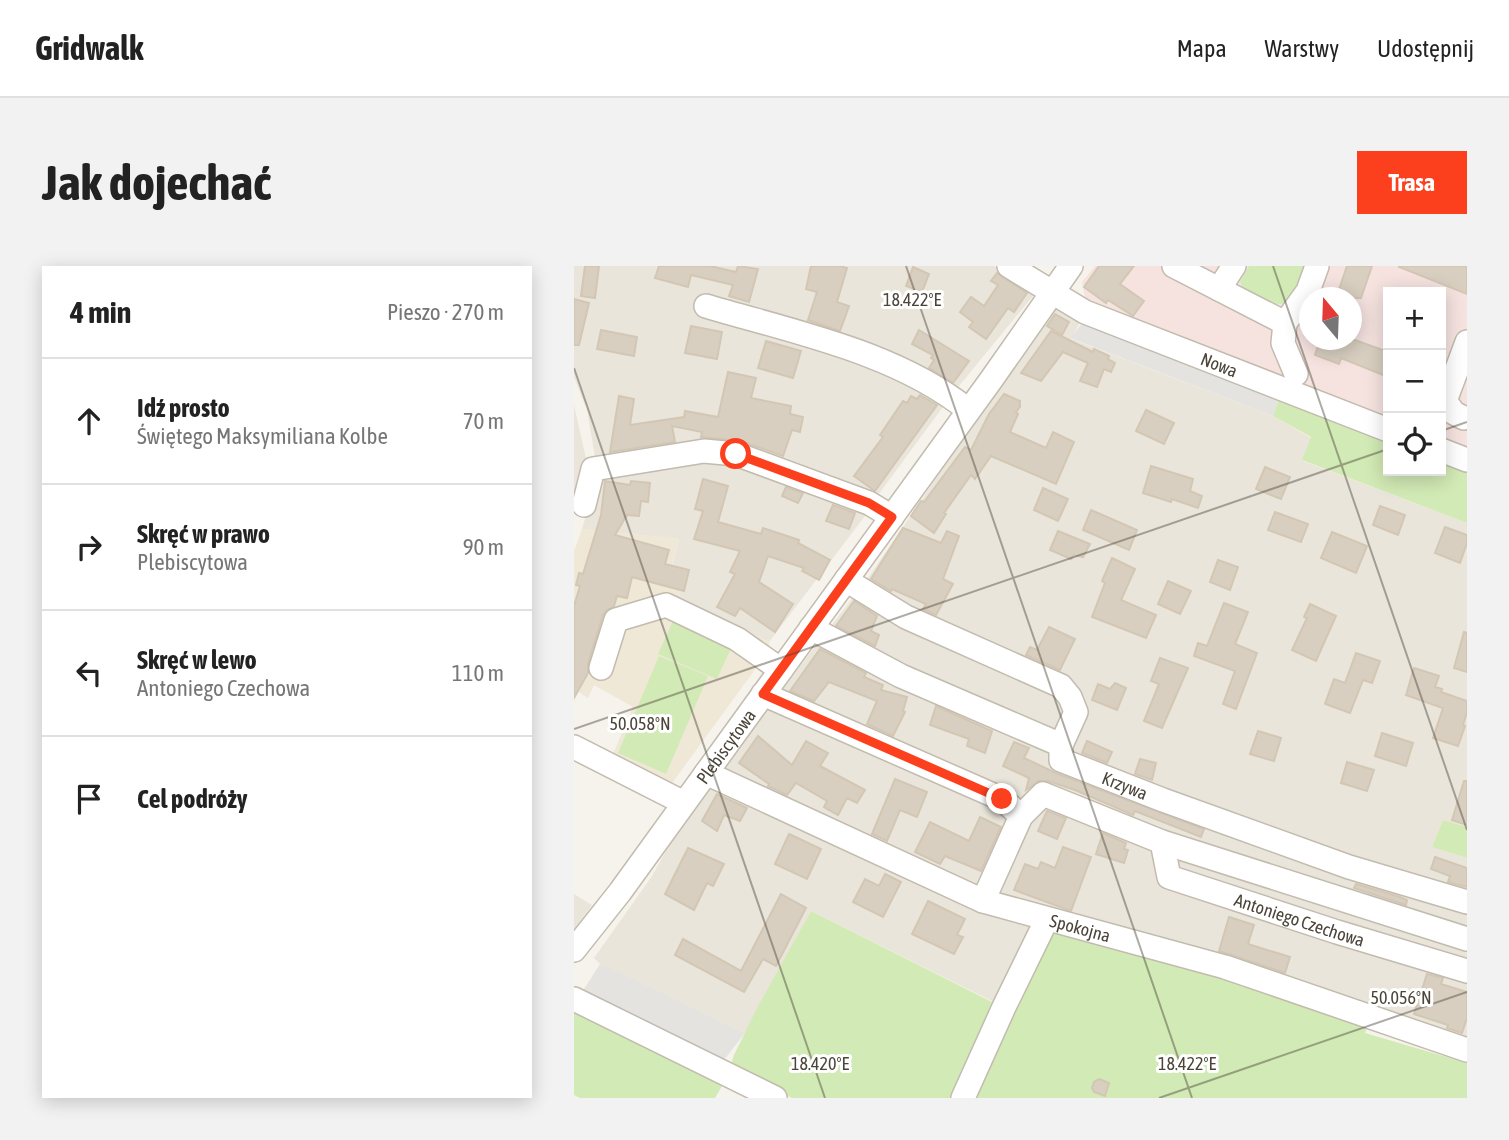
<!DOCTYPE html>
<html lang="pl">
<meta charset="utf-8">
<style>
body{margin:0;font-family:"Asap Condensed",sans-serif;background:#f2f2f2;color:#222}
.controls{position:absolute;right:21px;top:21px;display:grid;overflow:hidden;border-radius:0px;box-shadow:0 4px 18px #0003}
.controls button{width:63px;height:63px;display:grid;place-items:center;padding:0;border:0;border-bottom:2px solid #e0e0e0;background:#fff;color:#222;font:35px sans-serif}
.compass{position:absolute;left:725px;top:21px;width:63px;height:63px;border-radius:50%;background:#fff;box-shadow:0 4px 18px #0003;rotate:341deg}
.stop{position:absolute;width:21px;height:21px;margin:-16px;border:5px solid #fc3f1d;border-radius:50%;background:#fff}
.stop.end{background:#fc3f1d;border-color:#fff;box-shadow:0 2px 7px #0008}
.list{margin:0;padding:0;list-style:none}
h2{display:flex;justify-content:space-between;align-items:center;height:91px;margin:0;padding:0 28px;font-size:30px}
h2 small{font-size:23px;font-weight:400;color:#767676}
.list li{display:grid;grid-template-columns:46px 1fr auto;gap:21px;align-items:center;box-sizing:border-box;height:126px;padding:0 28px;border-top:2px solid #e0e0e0}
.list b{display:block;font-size:26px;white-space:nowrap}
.list p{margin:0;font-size:23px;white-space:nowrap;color:#767676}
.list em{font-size:23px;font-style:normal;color:#767676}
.icon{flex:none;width:38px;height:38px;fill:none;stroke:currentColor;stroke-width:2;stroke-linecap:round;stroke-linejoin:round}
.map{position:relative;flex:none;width:893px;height:832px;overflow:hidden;border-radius:0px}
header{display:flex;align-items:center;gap:42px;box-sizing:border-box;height:98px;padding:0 35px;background:#fff;border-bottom:2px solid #e0e0e0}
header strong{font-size:33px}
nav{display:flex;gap:38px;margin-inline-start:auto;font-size:24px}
.intro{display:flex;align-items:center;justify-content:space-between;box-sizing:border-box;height:168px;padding:0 42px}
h1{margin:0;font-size:49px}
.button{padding:18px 32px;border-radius:0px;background:#fc3f1d;color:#fff;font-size:24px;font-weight:700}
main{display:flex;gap:42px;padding:0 42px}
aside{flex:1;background:#fff;border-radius:0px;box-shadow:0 4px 18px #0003}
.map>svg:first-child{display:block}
</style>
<header>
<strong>Gridwalk</strong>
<nav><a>Mapa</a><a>Warstwy</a><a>Udostępnij</a></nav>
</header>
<div class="intro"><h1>Jak dojechać</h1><a class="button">Trasa</a></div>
<main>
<aside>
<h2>4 min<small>Pieszo · 270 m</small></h2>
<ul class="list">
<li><svg class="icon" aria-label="ahead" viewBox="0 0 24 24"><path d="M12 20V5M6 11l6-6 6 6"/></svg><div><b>Idź prosto</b><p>Świętego Maksymiliana Kolbe</p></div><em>70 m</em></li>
<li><svg class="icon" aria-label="right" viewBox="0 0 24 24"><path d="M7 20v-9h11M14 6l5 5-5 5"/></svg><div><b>Skręć w prawo</b><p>Plebiscytowa</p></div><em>90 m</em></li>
<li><svg class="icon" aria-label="left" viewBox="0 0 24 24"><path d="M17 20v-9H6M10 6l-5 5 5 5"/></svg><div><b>Skręć w lewo</b><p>Antoniego Czechowa</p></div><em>110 m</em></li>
<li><svg class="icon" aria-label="arrive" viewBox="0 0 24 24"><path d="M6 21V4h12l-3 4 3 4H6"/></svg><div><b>Cel podróży</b></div></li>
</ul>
</aside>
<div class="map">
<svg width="893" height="832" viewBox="0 0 893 832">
<rect width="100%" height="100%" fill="#f6f3ec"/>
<g fill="#eae5da">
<polygon points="0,0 420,0 463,25 380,126 173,58 340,115 374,134 299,236 159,182 22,197 13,144 0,111"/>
<polygon points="477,37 507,54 497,73 699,150 737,172 729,195 893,257 893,561 869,554 858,581 893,592 893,784 474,653 430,741 237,645 171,767 26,698 20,692 78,610 96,578 197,438 294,312 406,148"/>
<polygon points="0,139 13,197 0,238"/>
<polygon points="150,192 294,246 195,376 105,331 115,304 98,300 105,273 8,263 23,211"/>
<polygon points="0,628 18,639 0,663"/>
</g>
<polygon fill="#efe8d6" points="8,263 105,273 98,299 115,304 105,331 195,376 196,383 96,520 39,488 59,441 20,419 14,432 0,423 0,285"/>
<path fill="#f6e3e0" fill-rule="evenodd" d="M 521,0 L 893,0 L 893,186 L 867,177 L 867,26 L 814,26 L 814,157 L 512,37 L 508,16 ZM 736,32 L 778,32 L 778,74 L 736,74 Z"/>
<g fill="#d2eab5">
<path d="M 675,0 L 740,0 L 716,37 C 699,41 687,33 671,26 L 666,16 Z"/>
<polygon points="706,130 814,168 814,205 867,205 867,189 893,199 893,257 728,194 737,171 699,150"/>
<polygon points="99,355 158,380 143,413 84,388"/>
<polygon points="85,390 134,410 92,508 44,487"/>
<polygon points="869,554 893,561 893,592 858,581"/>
<polygon points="237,645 422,738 381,832 218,832 160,801 158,795 160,789 183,742"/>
<polygon points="482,662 795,755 791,767 893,797 893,832 399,832"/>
<polygon points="0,739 152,813 141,832 6,832 0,829"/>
</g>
<g fill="#e5e3e0">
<polygon points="509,56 706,130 699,150 496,72"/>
<polygon points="26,698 36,702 171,767 142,804 3,734"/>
</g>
<g fill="#d8cfc1" stroke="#d3c7b4" stroke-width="2">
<polygon points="11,0 25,0 21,32 7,30"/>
<polygon points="85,0 136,0 162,6 164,0 184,3 175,36 155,30 159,19 117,9 114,21 81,12"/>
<polygon points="237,0 266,0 273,2 263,36 275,40 266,65 234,54 243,26 232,23"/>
<polygon points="525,0 560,0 546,18 570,35 559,50 534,34 532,37 510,21"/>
<polygon points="773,0 798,0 787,32 762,32"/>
<polygon points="893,0 893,28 825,1 826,0"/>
<polygon points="339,1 355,8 348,26 332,20"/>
<polygon points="423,7 453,27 440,46 434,42 412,73 395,61 399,56 386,46 397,31 410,40 424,19 417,15"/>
<polygon points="0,33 15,37 5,79 0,79"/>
<polygon points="481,48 495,56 488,69 473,60"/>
<polygon points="117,60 148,66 143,93 111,87"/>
<polygon points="27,64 63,71 60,90 23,83"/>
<polygon points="345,64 395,95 379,117 355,102 360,94 357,92 359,89 338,78"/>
<polygon points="477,65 519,86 520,83 535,90 534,93 541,97 537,106 530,103 523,121 506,115 514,97 489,86 467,115 447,107"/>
<polygon points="746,74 781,74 814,86 814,111 767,92 765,98 741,89"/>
<polygon points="192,75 227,85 219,112 184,102"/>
<polygon points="154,106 182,112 177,132 217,140 216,148 229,151 226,166 218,164 209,190 167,175 127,171 128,166 98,160 101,176 36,186 45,130 60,133 56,159 110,151 111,145 144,151"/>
<polygon points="430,128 446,135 446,141 442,146 444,148 436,166 472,182 479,166 500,176 482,218 417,190 401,213 397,209 370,247 372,248 360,267 337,250 347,235 350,236 391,181 397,184 415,148"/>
<polygon points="346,129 363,139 301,225 298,223 280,210 309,171 306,169 329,135 333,137 337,130 343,133"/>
<polygon points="572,144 600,157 590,178 562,165"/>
<polygon points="577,200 619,213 616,225 628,230 624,242 598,233 597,236 569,227"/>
<polygon points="691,201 716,211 707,233 682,223"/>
<polygon points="129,213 154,220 144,256 187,268 189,262 225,274 224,277 256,294 245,314 228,305 230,302 194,290 185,316 219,338 201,366 166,342 161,350 143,341 161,308 156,306 166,285 120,273 129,245 121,243"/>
<polygon points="31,215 56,219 57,215 76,217 74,236 67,235 65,250 53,249 41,269 95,284 91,298 115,304 110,325 58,311 53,332 43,330 40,340 33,344 29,349 14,398 14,407 0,432 0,340 6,320 2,319 5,307 9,308 27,249"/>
<polygon points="212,221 229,227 224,237 208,230"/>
<polygon points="469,222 494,233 484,255 460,244"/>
<polygon points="259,239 281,247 275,263 252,255"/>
<polygon points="806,240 831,249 824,269 799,259"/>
<polygon points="517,244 563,264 555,284 509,264"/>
<polygon points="701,246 734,258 727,276 694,264"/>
<polygon points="871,261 893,269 893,277 886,297 861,287"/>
<polygon points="329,262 367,277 373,265 385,270 369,313 379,318 362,349 349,343 352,338 318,323 317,325 297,313"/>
<polygon points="484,265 516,278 509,291 500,289 497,293 476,284"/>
<polygon points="758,266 793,280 782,307 747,292"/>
<polygon points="538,292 561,303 547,334 582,349 572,372 518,351 531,317 528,315"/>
<polygon points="644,294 664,301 656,324 636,316"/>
<polygon points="594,315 617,325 606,348 584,338"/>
<polygon points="280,335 303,350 297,365 305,369 301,380 262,360"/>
<polygon points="650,337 674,346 661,378 683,387 662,443 649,438 661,405 620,390 624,377 633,380"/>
<polygon points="736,338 762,350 742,395 718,384 733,352 730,351"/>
<polygon points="475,361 501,373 486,404 452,389 456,381 463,384"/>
<polygon points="890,366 893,367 893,406 880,402"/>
<polygon points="246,383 292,407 290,411 309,419 307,424 333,431 329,445 331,446 319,470 293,458 303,435 255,416 240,435 216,425"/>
<polygon points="782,387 806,395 798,417 789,414 776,447 751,438 760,413 771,417"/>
<polygon points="586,392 614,402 588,462 570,455 585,418 577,415"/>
<polygon points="840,402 865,410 861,421 868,423 867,426 893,435 893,446 889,459 891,460 884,480 859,472 869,442 832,429"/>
<polygon points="541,417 552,422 543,444 518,434 524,418 536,423"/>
<polygon points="362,440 418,465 411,487 393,480 395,473 356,459"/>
<polygon points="684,465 707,472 700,495 676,488"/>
<polygon points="808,467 839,477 832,500 801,490"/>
<polygon points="184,470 218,499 232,475 254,487 246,500 291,524 283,537 273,532 264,549 250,541 253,535 222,517 213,529 194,520 195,518 165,497"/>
<polygon points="513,475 538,486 533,497 508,487"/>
<polygon points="440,476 455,482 450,492 482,507 630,563 627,571 561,545 559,549 501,524 474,515 465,515 452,524 455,512 429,500"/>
<polygon points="566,493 582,497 578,514 561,508"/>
<polygon points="773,496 800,504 793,525 767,517"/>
<polygon points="321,513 353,526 343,551 326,544 313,575 298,568"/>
<polygon points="890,515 893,515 893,559 878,554"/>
<polygon points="143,528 173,542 166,555 150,549 143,565 128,555"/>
<polygon points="473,545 492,552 483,573 464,565"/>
<polygon points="406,551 427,561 407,605 371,590 366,598 341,586 356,556 395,575"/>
<polygon points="529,567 552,577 550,583 554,584 550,597 522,588"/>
<polygon points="215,568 247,583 233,613 201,598"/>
<polygon points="489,581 517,591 497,645 440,624 451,598 464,603 467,596 481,602"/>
<polygon points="114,582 150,598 139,620 133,617 120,644 91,628"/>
<polygon points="861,591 893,602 893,621 874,616 876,610 857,603"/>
<polygon points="311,608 327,616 309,651 279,636 291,613 305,620"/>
<polygon points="782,618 826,631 833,634 832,639 780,622"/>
<polygon points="207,628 232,642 202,700 189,693 170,726 101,689 109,673 167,705"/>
<polygon points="354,635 391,653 383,669 389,671 380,688 338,668"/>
<polygon points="655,651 680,659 674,678 716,691 711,707 645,685"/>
<polygon points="853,708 869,712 867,718 893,726 893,752 888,767 873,762 874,759 840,748"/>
<polygon points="525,813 535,817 531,830 520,826 518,822 520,816"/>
</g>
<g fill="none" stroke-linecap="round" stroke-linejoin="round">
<defs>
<g id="minor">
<path id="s1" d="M 435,0 L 511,46 L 814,164"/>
<polyline points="600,0 711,57 709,77 722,108"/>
<polyline points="645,23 660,0"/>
<path d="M 132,40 C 219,66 322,86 394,144"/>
<polyline points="711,57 734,25 743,0"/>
<polyline points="890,152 880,147 871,135 893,76"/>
<polyline points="867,184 893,194"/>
<polyline points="10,239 19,203 130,185 162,188 295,237 318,251"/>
<polyline points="272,314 332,351 487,420 496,431 502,446 487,479"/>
<path id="s2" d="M 237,362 L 327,410 L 487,479 L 487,494 L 589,534 L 775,601 L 893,636"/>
<polyline points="27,402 42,354 92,339 163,373 207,404"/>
<polyline points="189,428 428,533 447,550 469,528 588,576 893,673"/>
<polyline points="0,481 110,537"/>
<path id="s3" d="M 132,507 L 409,635 L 651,701 L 893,784"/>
<path id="s4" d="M 588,576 L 595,611 L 763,666 L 893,705"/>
<polyline points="409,635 447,550"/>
<path id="s5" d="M 0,684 L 46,626 L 417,114 L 497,0"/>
<polyline points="0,733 201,832"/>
<polyline points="389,832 430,741 473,653"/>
</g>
</defs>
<use href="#minor" stroke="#c2bbae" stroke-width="26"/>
<use href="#minor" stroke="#fff" stroke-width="23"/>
</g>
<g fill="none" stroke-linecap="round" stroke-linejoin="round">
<polyline stroke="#fc3f1d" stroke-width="9" points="162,188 295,237 318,251 189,428 428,533"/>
</g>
<path fill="none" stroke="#4b4439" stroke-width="2" stroke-opacity="0.45" d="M 332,0 L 618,832M 699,0 L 893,564M 0,102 L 251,832M 867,165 L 893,156M 0,463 L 814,183M 585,832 L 893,726"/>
<g text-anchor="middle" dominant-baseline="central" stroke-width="6" stroke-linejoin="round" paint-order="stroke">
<g font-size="18" fill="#4b4439" stroke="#fff">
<text stroke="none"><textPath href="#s1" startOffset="233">Nowa</textPath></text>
<text stroke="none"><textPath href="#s5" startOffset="254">Plebiscytowa</textPath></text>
<text stroke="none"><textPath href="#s2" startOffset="360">Krzywa</textPath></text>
<text stroke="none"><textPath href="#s4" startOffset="173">Antoniego Czechowa</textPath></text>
<text stroke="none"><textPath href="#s3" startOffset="406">Spokojna</textPath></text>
</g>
</g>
<g font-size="18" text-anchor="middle" fill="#4b4439" stroke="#fff" stroke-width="6" stroke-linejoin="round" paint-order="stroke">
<text x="338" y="40">18.422°E</text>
<text x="66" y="464">50.058°N</text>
<text x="827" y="738">50.056°N</text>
<text x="246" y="804">18.420°E</text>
<text x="613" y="804">18.422°E</text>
</g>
</svg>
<div class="controls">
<button>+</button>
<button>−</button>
<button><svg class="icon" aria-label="locate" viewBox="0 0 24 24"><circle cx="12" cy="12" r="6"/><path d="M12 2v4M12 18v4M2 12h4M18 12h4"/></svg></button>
</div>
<svg class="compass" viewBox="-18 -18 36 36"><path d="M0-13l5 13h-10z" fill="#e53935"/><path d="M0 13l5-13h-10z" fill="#767676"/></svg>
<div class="stop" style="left:162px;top:188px"></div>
<div class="stop end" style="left:428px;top:533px"></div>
</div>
</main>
